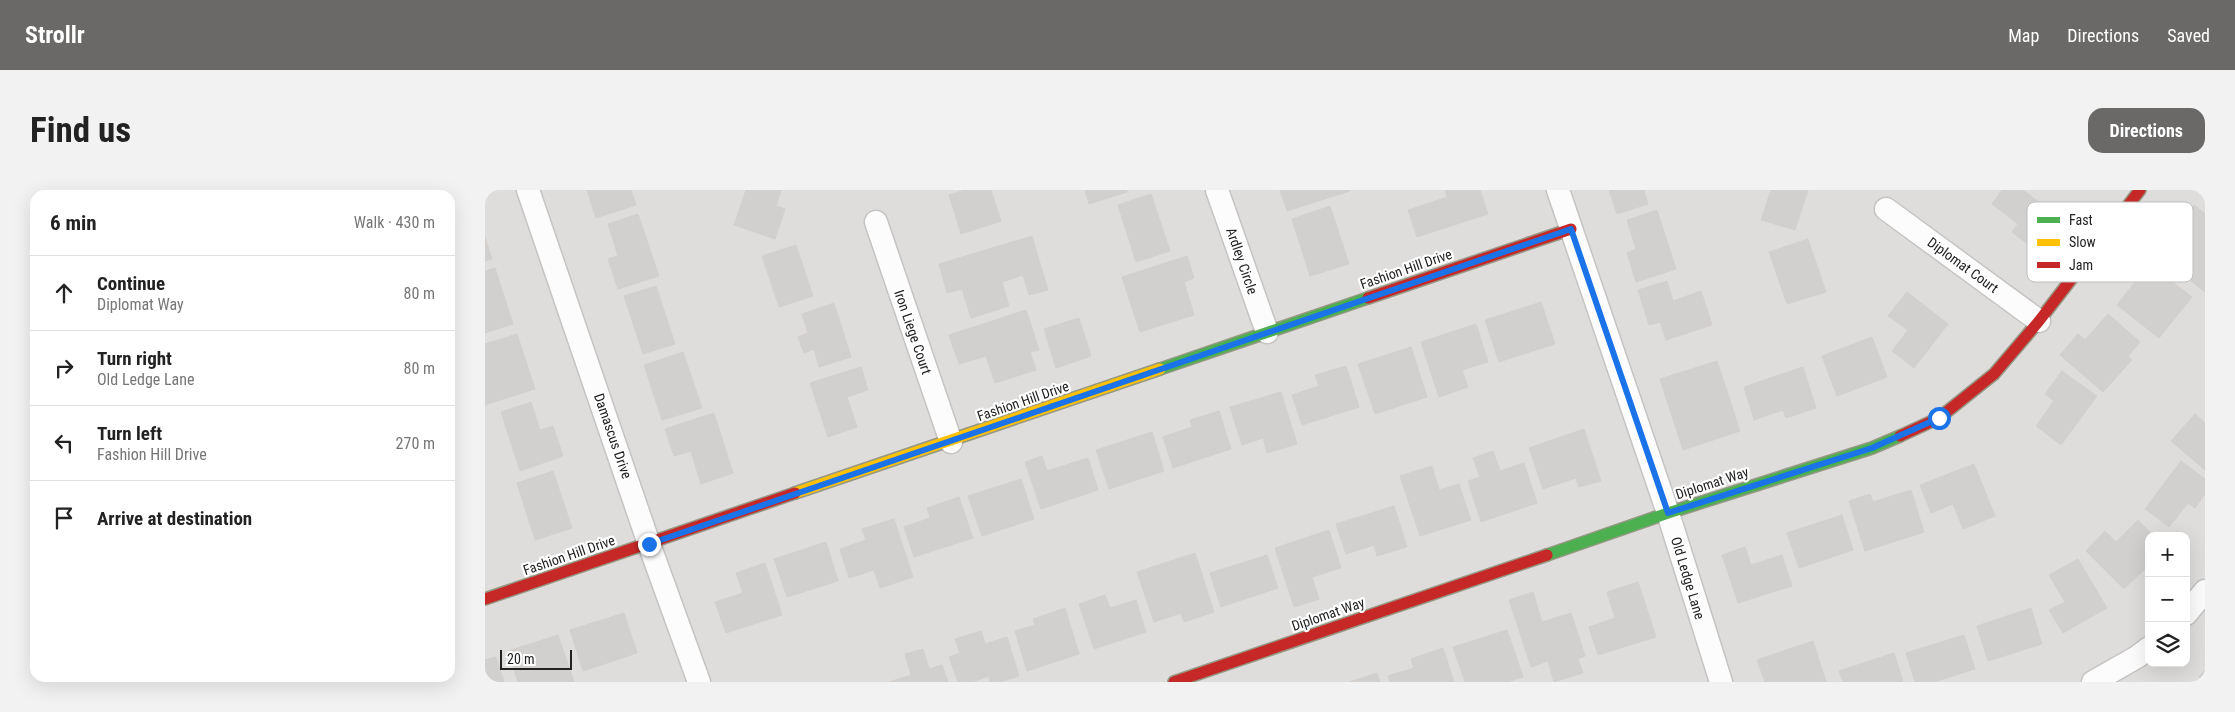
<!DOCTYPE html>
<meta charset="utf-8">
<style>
body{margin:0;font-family:"Roboto Condensed",sans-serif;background:#f2f2f2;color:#222}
.controls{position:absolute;right:15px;bottom:15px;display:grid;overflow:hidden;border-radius:10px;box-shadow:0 5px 20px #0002}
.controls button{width:45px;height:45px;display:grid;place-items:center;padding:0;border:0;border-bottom:1px solid #e0e0e0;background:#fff;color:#222;font:25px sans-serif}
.scale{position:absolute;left:15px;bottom:12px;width:72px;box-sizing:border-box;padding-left:5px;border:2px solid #222;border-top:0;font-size:14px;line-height:18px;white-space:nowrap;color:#222;-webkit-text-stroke:4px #fff;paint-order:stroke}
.stop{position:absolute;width:15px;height:15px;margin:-11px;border:4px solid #1a73e8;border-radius:50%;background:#fff}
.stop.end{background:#1a73e8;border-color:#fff;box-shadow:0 1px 5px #0008}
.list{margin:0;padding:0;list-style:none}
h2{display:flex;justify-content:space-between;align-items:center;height:65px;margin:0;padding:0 20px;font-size:21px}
h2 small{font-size:16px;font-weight:400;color:#767676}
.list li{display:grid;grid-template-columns:32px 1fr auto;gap:15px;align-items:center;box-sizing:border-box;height:75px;padding:0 20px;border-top:1px solid #e0e0e0}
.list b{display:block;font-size:19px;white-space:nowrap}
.list p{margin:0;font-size:16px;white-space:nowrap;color:#767676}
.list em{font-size:16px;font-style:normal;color:#767676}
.icon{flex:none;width:28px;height:28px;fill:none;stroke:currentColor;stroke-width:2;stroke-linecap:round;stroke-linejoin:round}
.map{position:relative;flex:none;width:1720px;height:492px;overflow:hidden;border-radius:15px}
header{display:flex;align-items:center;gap:30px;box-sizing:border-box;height:70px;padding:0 25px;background:#6a6968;color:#fff}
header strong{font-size:24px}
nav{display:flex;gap:28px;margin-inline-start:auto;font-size:18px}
.intro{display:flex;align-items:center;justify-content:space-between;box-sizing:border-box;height:120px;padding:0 30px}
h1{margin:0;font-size:35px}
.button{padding:12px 22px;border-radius:15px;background:#6a6968;color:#fff;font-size:18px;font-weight:700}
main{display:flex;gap:30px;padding:0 30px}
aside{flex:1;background:#fff;border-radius:15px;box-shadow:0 5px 20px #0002}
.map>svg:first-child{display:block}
</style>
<header>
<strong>Strollr</strong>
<nav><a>Map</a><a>Directions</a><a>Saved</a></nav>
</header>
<div class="intro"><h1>Find us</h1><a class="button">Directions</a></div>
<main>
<aside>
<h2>6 min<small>Walk · 430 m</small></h2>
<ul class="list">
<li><svg class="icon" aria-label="ahead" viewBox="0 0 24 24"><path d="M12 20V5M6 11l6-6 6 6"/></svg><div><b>Continue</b><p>Diplomat Way</p></div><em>80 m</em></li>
<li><svg class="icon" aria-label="right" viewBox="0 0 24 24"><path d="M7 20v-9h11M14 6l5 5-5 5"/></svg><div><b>Turn right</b><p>Old Ledge Lane</p></div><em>80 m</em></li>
<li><svg class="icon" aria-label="left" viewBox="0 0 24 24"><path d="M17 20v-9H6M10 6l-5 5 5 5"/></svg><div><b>Turn left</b><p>Fashion Hill Drive</p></div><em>270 m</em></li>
<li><svg class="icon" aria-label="arrive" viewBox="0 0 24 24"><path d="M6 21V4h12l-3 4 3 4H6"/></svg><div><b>Arrive at destination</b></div></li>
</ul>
</aside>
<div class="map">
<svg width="1720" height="492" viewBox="0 0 1720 492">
<rect width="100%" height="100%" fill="#efedeb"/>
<path fill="#dfdddc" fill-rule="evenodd" d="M 0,0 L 1720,0 L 1720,492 L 0,492 ZM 1664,346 L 1701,346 L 1701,473 L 1664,473 Z"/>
<g fill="#d2d0ce" stroke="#d2cfcd">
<polygon points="102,0 146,0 151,15 111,28"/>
<polygon points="261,0 296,0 291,16 300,19 290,49 249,35"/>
<polygon points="480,0 506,0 516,31 476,44 464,5"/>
<polygon points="600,0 642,0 642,2 604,14"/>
<polygon points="795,0 865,0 865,1 802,21"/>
<polygon points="960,0 995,0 1003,24 932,47 923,20 962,7"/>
<polygon points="1124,0 1159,0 1163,14 1132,24"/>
<polygon points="1286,0 1323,0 1310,40 1276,30"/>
<polygon points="1517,0 1538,0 1575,28 1550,60 1527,42 1533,34 1507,14"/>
<polygon points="666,4 685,61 651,72 633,15"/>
<polygon points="1709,15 1720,24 1720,102 1679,69 1696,48 1688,42"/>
<polygon points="845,16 864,74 825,86 807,29"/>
<polygon points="1172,20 1191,79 1151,92 1142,63 1151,59 1142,30"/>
<polygon points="153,24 174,86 133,99 123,69 133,66 123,34"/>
<polygon points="547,46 563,100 544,105 538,85 517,92 524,116 486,128 477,99 462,103 454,74"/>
<polygon points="0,47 7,69 0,71"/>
<polygon points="1323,49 1341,102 1302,114 1284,62"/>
<polygon points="311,55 328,106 294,117 277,66"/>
<polygon points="702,66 709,88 699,92 709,125 655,142 637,87"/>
<polygon points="1664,74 1707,107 1674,148 1632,115"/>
<polygon points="10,78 28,134 0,143 0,81"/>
<polygon points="1182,91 1188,111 1216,101 1227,135 1181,150 1175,132 1164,135 1153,100"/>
<polygon points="171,96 190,154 158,164 139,106"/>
<polygon points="1422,102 1463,134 1429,178 1407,161 1423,140 1403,126"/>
<polygon points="1056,112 1070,154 1014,172 1000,130"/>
<polygon points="349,113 366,167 334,177 329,159 319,163 313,147 323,143 317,124"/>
<polygon points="541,120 554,160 545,162 551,180 510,193 501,166 474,174 464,145"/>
<polygon points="1623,124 1655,152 1643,166 1647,170 1618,202 1575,165 1593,144 1600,150"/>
<polygon points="594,128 606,166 571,178 559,139"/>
<polygon points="991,134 1003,172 977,180 983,197 954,207 936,152"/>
<polygon points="32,144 50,199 0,215 0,154"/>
<polygon points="1387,147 1402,187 1352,206 1337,166"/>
<polygon points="926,157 942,207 890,224 873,174"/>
<polygon points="198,162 217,218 177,230 159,175"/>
<polygon points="1232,171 1255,241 1198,260 1175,189"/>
<polygon points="861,176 874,217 817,235 807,205 834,196 830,185"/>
<polygon points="376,177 383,200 362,207 372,237 343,247 325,193"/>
<polygon points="1318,177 1331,218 1301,228 1298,220 1269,230 1259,197"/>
<polygon points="1577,181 1612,206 1576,255 1551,236 1569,211 1560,204"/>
<polygon points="796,202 812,254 782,263 778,248 757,255 745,217"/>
<polygon points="46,212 55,240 68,236 78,266 35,281 16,222"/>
<polygon points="734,221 746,259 688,278 678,247 707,237 705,230"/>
<polygon points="229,223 248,283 216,294 206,261 189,266 180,239"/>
<polygon points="1710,224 1720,233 1720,280 1686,251"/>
<polygon points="1099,239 1116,291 1094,297 1091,288 1058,299 1044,258"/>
<polygon points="667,242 679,281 624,299 611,260"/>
<polygon points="1008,261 1015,281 1039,273 1052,313 996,332 983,291 995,287 988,268"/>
<polygon points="557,266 562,281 603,268 613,300 556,319 540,272"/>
<polygon points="1696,271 1720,289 1720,304 1710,318 1703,313 1684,337 1660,319"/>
<polygon points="1489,274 1510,326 1478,339 1468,314 1446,323 1435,295"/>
<polygon points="947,276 954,300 974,294 986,330 935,346 915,286"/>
<polygon points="68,281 87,338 50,350 32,293"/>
<polygon points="536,289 549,329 497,346 483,306"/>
<polygon points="1426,300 1439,342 1380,361 1364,311 1385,304 1388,312"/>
<polygon points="474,307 488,348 429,367 419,337 445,328 442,318"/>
<polygon points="909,316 922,357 892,366 889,355 861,364 851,334"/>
<polygon points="1357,325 1368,360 1314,378 1302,343"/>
<polygon points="409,329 428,387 395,398 389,380 364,388 355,359 381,350 377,339"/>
<polygon points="1653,330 1669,346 1664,346 1664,375 1639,399 1601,361 1620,341 1631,352"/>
<polygon points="844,340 856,378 827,387 834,409 809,417 790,358"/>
<polygon points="341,352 353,391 302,407 289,369"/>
<polygon points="1260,357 1266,375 1297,365 1307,396 1253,413 1237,365"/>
<polygon points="710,363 729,422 699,432 696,423 669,432 652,382"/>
<polygon points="782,365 793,398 736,417 725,383"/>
<polygon points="1593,369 1622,418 1578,443 1564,420 1580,412 1564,385"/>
<polygon points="280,373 297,425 241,443 230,412 258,403 251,383"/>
<polygon points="1153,392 1171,447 1113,465 1104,437 1130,428 1122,402"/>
<polygon points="1048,402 1057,432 1086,423 1100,466 1093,469 1098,483 1069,492 1063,471 1046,477 1024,410"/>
<polygon points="620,405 625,418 651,410 661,442 609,459 594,414"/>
<polygon points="580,418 594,464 542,481 530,441 550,435 548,429"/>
<polygon points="1546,418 1557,454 1503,471 1492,436"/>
<polygon points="139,423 152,463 98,481 85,440"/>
<polygon points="1022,440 1038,487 1022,492 980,492 968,457"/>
<polygon points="496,441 500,454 522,447 534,486 515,492 505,492 504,486 487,492 473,492 464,467 475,463 470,449"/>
<polygon points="73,445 89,492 33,492 23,461"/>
<polygon points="1479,445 1490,479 1449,492 1430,492 1421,463"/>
<polygon points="1328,451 1341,492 1280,492 1272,470"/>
<polygon points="958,458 969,492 905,492 903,486 929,478 926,469"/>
<polygon points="438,459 444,479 457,475 463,492 404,492 426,485 420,464"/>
<polygon points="1409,463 1418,492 1358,492 1354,481"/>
<polygon points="11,467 19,492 0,492 0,470"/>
<polygon points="1720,480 1720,492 1719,492 1714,487"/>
<polygon points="892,483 895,492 864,492"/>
</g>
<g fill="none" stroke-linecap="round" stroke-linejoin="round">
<defs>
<g id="street">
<polyline points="43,0 164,354 214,492"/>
<polyline points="732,0 782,142"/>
<polyline points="1073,0 1183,323 1236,492"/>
<polyline points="1401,19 1554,131"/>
<polyline points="391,32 466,252"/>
<polyline points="1701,424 1720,401"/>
<polyline points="1608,492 1652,467 1664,458"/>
</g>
<g id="fast">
<polyline points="675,179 883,108"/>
<polyline points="1062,365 1183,323 1387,258 1415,246"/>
</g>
<polyline id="slow" points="310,303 675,179"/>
<g id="jam">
<polyline points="883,108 1086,39"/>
<polyline points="1415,246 1454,228 1509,184 1554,131 1655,0"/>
<polyline points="0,409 310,303"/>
<polyline points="689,492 1062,365"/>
</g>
</defs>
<use href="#street" stroke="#c5c4c3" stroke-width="25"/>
<use href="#fast" stroke="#969884" stroke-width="14"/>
<use href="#slow" stroke="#969884" stroke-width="14"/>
<use href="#jam" stroke="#969884" stroke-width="14"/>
<use href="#street" stroke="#fdfcfc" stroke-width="22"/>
<use href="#fast" stroke="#4caf50" stroke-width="11"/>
<use href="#slow" stroke="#ffc107" stroke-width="11"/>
<use href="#jam" stroke="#c62828" stroke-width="11"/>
</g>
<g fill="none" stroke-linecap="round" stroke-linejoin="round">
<polyline stroke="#1a73e8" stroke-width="6" points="164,354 1086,39 1183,323 1387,258 1454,228"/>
</g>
<g text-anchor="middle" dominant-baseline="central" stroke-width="4.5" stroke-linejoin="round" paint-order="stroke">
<g font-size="14" fill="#222" stroke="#fff">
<text transform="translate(757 71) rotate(71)">Ardley Circle</text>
<text transform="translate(1478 75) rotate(36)">Diplomat Court</text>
<text transform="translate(921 79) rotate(-19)">Fashion Hill Drive</text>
<text transform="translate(428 142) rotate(71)">Iron Liege Court</text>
<text transform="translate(538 211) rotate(-19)">Fashion Hill Drive</text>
<text transform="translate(128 246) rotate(71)">Damascus Drive</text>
<text transform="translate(1227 293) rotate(-18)">Diplomat Way</text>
<text transform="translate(84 365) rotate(-19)">Fashion Hill Drive</text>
<text transform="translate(1203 388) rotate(73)">Old Ledge Lane</text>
<text transform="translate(843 424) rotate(-19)">Diplomat Way</text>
</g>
</g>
<rect x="1542" y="12" width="166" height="80" rx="8" fill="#fff" stroke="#bdbdbd" stroke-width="1"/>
<rect x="1552" y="27" width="23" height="6" fill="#4caf50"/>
<rect x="1552" y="49" width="23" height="7" fill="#ffc107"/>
<rect x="1552" y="72" width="23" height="6" fill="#c62828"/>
<g font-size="14" fill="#222">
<text x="1584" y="35">Fast</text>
<text x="1584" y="57">Slow</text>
<text x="1584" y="80">Jam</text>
</g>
</svg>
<div class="controls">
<button>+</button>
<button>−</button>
<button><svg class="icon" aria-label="layers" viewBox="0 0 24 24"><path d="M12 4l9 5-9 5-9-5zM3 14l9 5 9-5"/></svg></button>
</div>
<div class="scale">20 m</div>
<div class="stop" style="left:1454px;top:228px"></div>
<div class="stop end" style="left:164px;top:354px"></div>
</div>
</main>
